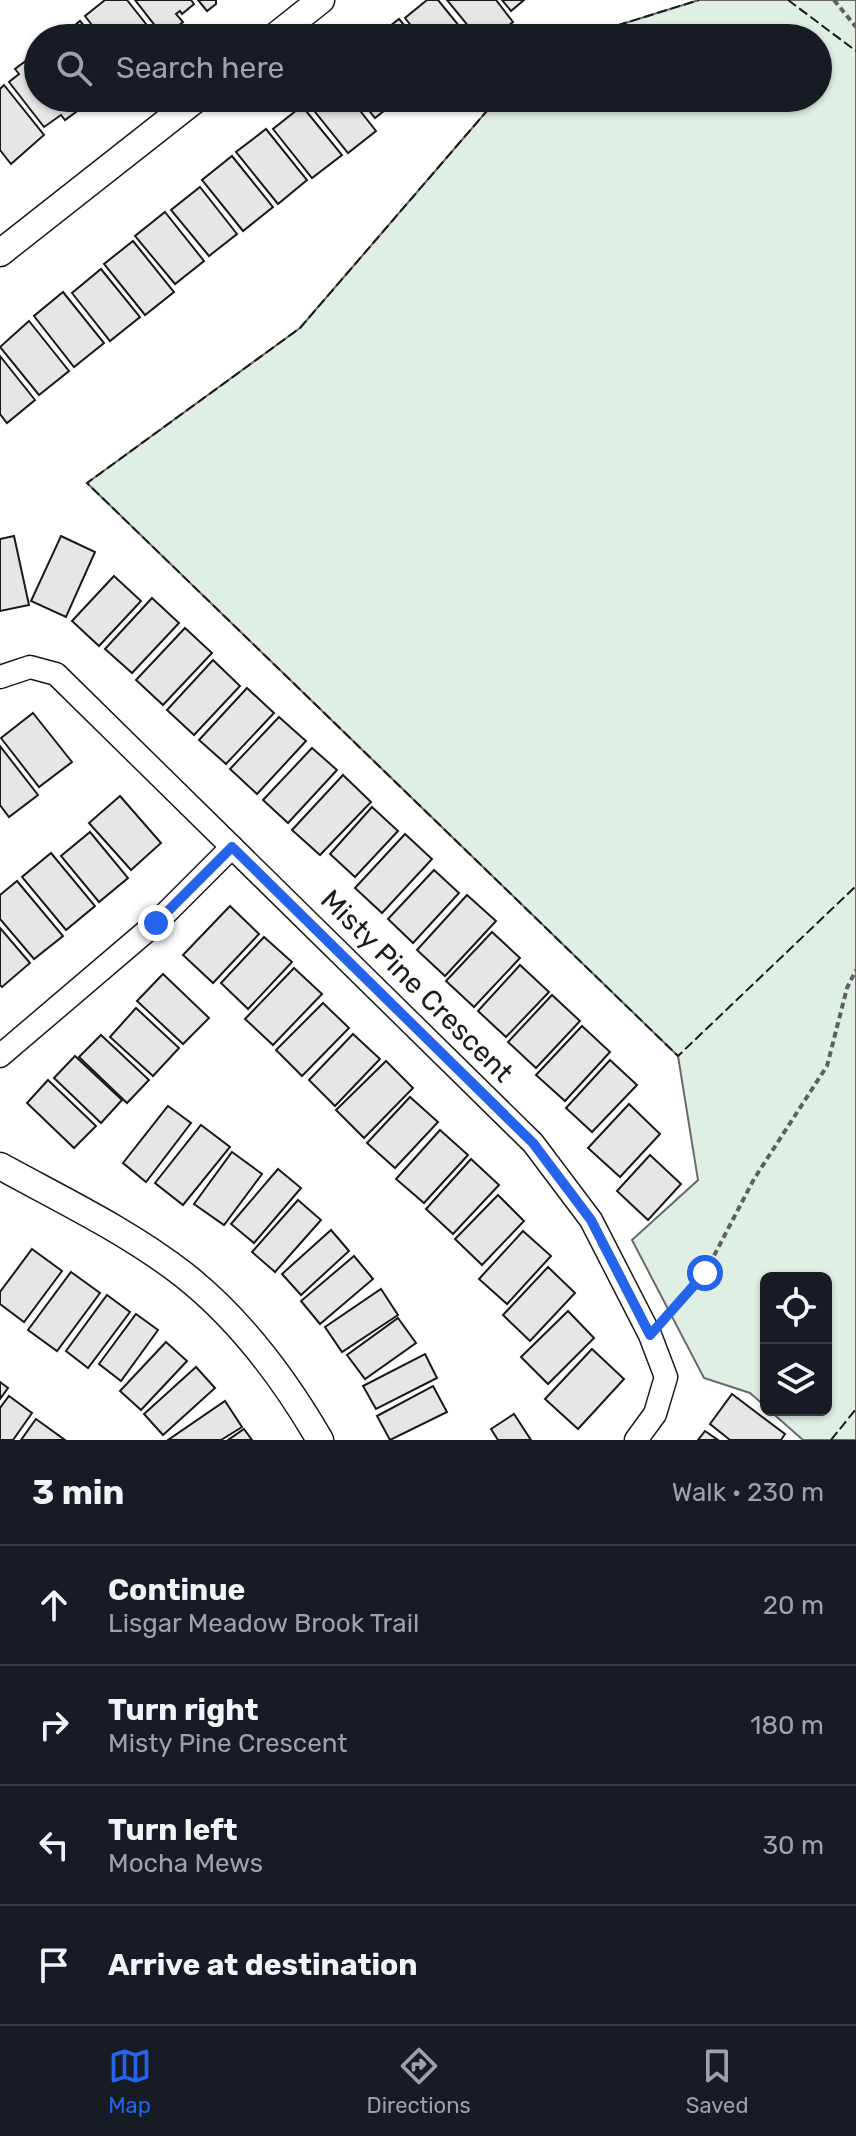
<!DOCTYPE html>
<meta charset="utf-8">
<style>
body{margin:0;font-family:Rubik,sans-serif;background:#242831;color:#f1f3f6}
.controls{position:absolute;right:24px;bottom:24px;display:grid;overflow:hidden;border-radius:12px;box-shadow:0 2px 6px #0004}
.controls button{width:72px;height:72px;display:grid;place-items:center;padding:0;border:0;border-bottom:2px solid #363941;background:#171b24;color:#f1f3f6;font:40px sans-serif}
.stop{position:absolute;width:24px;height:24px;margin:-18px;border:6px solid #2563eb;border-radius:50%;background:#fff}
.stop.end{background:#2563eb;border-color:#fff;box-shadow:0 2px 8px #0008}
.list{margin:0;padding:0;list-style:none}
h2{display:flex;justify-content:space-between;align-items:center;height:104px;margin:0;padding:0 32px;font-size:34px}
h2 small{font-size:26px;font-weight:400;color:#9ea1a6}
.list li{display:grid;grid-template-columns:52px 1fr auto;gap:24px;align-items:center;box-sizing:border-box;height:120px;padding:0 32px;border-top:2px solid #363941}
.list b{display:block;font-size:30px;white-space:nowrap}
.list p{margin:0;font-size:26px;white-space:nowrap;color:#9ea1a6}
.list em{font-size:26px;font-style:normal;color:#9ea1a6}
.icon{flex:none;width:44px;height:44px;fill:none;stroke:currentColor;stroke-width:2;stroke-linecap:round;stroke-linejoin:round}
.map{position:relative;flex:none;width:856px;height:1440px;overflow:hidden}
.search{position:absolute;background:#171b24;box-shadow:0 2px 6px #0004;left:24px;right:24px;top:24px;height:88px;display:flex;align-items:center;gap:20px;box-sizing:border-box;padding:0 28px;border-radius:44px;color:#9ea1a6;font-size:30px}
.sheet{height:584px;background:#171b24}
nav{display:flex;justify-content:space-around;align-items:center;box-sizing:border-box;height:112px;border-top:2px solid #363941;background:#171b24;font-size:22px;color:#9ea1a6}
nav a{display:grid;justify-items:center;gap:4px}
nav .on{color:#2563eb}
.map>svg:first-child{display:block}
</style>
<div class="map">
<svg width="856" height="1440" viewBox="0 0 856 1440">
<rect width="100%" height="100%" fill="#fff"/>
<polygon fill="#e0efe3" stroke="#6a6a6a" stroke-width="2" points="699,0 856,0 856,1440 803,1440 769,1410 826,1410 826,1278 766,1278 766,1407 750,1393 704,1378 632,1240 698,1180 678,1056 87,483 300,328 498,98 818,98 818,38 577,38"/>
<g fill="#e6e6e6" stroke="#1a1a1a" stroke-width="2">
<polygon points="105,0 127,0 157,38 102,38 85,16"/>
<polygon points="135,0 191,0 194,4 182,14 180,11 176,14 183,22 164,37"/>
<polygon points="198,0 216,0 216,4 207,11"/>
<polygon points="427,0 438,0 469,38 421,38 405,18"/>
<polygon points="447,0 496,0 513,22 493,38 478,38"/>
<polygon points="502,0 524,0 511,11"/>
<polygon points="399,19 415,38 375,38"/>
<polygon points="80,21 94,38 59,38"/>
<polygon points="31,57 34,62 38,59 38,98 77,98 84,106 65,120 61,115 44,127 9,82 19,74 15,69"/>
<polygon points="4,85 44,135 11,164 0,150 0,89"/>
<polygon points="304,98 350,98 376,131 348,153"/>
<polygon points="359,98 400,98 375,118"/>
<polygon points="302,106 342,155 312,178 273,129"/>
<polygon points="266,129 307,180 278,204 236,152"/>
<polygon points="232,156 273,207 243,231 202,180"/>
<polygon points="200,187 237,234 209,256 171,210"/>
<polygon points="165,212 204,261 175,284 135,236"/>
<polygon points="133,241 174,292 145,315 104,264"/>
<polygon points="101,269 140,317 110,341 72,293"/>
<polygon points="63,292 104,343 74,367 34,316"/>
<polygon points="29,321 69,371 39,395 0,347"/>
<polygon points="0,356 35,400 7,423 0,414"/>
<polygon points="14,536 29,605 0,611 0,539"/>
<polygon points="61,536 95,552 66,617 31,601"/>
<polygon points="114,576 141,601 99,646 72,621"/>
<polygon points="152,598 179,623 132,673 105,649"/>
<polygon points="185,628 212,653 163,705 136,680"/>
<polygon points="213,660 240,686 194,735 167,710"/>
<polygon points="247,688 274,713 226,764 199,740"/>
<polygon points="33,713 72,762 39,787 1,738"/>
<polygon points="279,717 306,741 257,794 230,769"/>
<polygon points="0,746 38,795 9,817 0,805"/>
<polygon points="312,748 337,770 288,823 263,800"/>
<polygon points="343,775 371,802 320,855 292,830"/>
<polygon points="120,796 161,843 131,870 89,823"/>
<polygon points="372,807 398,831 355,877 330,854"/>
<polygon points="90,832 128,878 99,902 61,856"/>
<polygon points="405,834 432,859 382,913 355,888"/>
<polygon points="51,853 95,906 66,930 22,877"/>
<polygon points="434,870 459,893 413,943 388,919"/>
<polygon points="17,881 63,936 34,959 0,919 0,895"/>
<polygon points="467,895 496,921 445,976 417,950"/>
<polygon points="230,906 259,934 213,983 183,955"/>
<polygon points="0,928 30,963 2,987 0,985"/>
<polygon points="492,932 520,958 474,1007 446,981"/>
<polygon points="264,937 292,962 248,1009 221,983"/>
<polygon points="520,965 549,992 506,1037 478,1011"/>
<polygon points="294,968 322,994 273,1045 245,1019"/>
<polygon points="163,974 209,1018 183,1044 137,1001"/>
<polygon points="552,995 580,1021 536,1068 508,1042"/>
<polygon points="323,1003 349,1028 302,1076 276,1050"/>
<polygon points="136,1008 179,1048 153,1076 110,1037"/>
<polygon points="582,1026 610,1052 565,1101 536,1075"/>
<polygon points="353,1034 380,1059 335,1106 309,1080"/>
<polygon points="101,1035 149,1080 127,1103 79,1057"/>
<polygon points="75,1056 122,1100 101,1123 54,1078"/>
<polygon points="610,1060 637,1085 592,1132 566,1108"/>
<polygon points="386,1061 413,1088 364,1138 336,1110"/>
<polygon points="48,1080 96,1126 74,1148 27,1103"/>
<polygon points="410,1097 438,1122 395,1168 367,1143"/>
<polygon points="629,1104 660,1134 620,1177 588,1148"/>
<polygon points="168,1106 191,1123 146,1182 123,1163"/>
<polygon points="201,1125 230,1147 183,1205 155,1183"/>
<polygon points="440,1130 468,1155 424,1203 396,1179"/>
<polygon points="232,1152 262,1174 224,1225 194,1204"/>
<polygon points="650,1155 681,1184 648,1220 617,1191"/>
<polygon points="471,1159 499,1185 453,1234 426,1209"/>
<polygon points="278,1169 301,1188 254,1243 231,1224"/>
<polygon points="498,1195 524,1221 482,1265 455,1239"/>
<polygon points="298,1200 321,1220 275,1272 252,1252"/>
<polygon points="331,1230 349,1251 301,1295 282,1274"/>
<polygon points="523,1231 551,1256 507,1304 479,1279"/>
<polygon points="32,1249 62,1271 24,1322 0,1304 0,1292"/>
<polygon points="354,1256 373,1279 320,1324 301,1301"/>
<polygon points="548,1267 575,1293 530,1341 503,1315"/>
<polygon points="71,1272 100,1293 57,1351 28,1330"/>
<polygon points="381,1289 398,1315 342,1352 325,1327"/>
<polygon points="107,1295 130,1312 88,1368 66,1351"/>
<polygon points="568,1311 594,1338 548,1384 521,1357"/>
<polygon points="136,1314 158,1330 121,1381 99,1364"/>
<polygon points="398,1318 416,1343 365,1379 347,1355"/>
<polygon points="166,1342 187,1361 141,1410 120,1391"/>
<polygon points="592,1349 624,1379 578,1429 545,1399"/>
<polygon points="425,1354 437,1378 376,1409 363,1386"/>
<polygon points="196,1367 215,1388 163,1435 144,1414"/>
<polygon points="0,1382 8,1388 0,1399"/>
<polygon points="433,1386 447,1412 390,1440 377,1416"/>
<polygon points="732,1394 785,1434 781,1440 730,1440 710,1424"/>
<polygon points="9,1396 32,1413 13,1440 0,1440 0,1408"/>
<polygon points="225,1401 242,1427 221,1440 168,1440"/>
<polygon points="514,1414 531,1440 498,1440 491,1429"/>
<polygon points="36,1419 65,1440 21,1440"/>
<polygon points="244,1429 252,1440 228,1440"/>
<polygon points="705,1431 718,1440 698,1440"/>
</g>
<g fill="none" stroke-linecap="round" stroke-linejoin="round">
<defs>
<g id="minor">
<polyline points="0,677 30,667 56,674 533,1143 591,1220 650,1335 666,1377 655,1414 636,1440"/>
<polyline points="0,1056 156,923 232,847"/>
</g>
<g id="tertiary">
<polyline points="273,38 321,0"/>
<polyline points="0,253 197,98"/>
<path d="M 0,1166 C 62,1200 129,1232 184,1275 C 241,1320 284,1378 320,1440"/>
</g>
</defs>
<use href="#minor" stroke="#1a1a1a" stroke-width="25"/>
<use href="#tertiary" stroke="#1a1a1a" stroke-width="29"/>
<g stroke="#5f5f5f" stroke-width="4" stroke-dasharray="6 4" stroke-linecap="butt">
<polyline points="834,0 856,27"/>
<polyline points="665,1318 705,1273 754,1179 827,1066 847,988 856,970"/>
</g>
<use href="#minor" stroke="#fff" stroke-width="22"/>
<use href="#tertiary" stroke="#fff" stroke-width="26"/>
<g stroke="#1a1a1a" stroke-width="2" stroke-dasharray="10 4" stroke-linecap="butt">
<polyline points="788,0 856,51"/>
<polyline points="577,38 699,0"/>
<polyline points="498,98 300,328 87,483 678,1056 856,886"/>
<polyline points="831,1440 856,1409"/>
</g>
</g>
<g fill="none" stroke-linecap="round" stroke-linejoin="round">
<polyline stroke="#2563eb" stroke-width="10" points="156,923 232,847 533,1143 591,1220 650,1335 705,1273"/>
</g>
<g text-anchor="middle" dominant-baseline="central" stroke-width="6" stroke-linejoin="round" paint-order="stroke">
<g font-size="28" fill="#1a1a1a" stroke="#fff">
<text transform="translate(417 986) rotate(45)">Misty Pine Crescent</text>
</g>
</g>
</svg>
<div class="controls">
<button><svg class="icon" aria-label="locate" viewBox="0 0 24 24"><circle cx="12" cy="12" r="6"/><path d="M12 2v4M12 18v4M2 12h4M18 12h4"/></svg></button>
<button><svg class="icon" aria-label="layers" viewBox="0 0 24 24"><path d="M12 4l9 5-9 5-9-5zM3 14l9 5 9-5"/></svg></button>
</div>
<div class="stop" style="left:705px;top:1273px"></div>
<div class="stop end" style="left:156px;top:923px"></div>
<div class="search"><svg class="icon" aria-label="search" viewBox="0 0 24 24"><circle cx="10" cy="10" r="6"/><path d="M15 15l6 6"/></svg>Search here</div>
</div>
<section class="sheet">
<h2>3 min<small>Walk · 230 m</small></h2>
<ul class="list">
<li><svg class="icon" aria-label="ahead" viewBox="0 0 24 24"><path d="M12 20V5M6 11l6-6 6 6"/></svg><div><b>Continue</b><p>Lisgar Meadow Brook Trail</p></div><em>20 m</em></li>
<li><svg class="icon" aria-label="right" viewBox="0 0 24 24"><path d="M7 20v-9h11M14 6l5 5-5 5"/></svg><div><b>Turn right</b><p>Misty Pine Crescent</p></div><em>180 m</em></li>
<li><svg class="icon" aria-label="left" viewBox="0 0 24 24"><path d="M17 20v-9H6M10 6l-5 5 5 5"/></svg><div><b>Turn left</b><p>Mocha Mews</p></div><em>30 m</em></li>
<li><svg class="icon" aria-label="arrive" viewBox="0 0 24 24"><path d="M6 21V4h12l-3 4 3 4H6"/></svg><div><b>Arrive at destination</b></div></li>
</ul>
</section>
<nav>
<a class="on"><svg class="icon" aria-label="map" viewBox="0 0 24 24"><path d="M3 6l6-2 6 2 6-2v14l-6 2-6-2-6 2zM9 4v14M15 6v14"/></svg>Map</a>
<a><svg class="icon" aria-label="directions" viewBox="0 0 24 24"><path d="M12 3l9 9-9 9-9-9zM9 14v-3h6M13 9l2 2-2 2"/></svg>Directions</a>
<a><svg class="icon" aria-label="saved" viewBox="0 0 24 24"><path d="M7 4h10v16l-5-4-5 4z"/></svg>Saved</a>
</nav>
